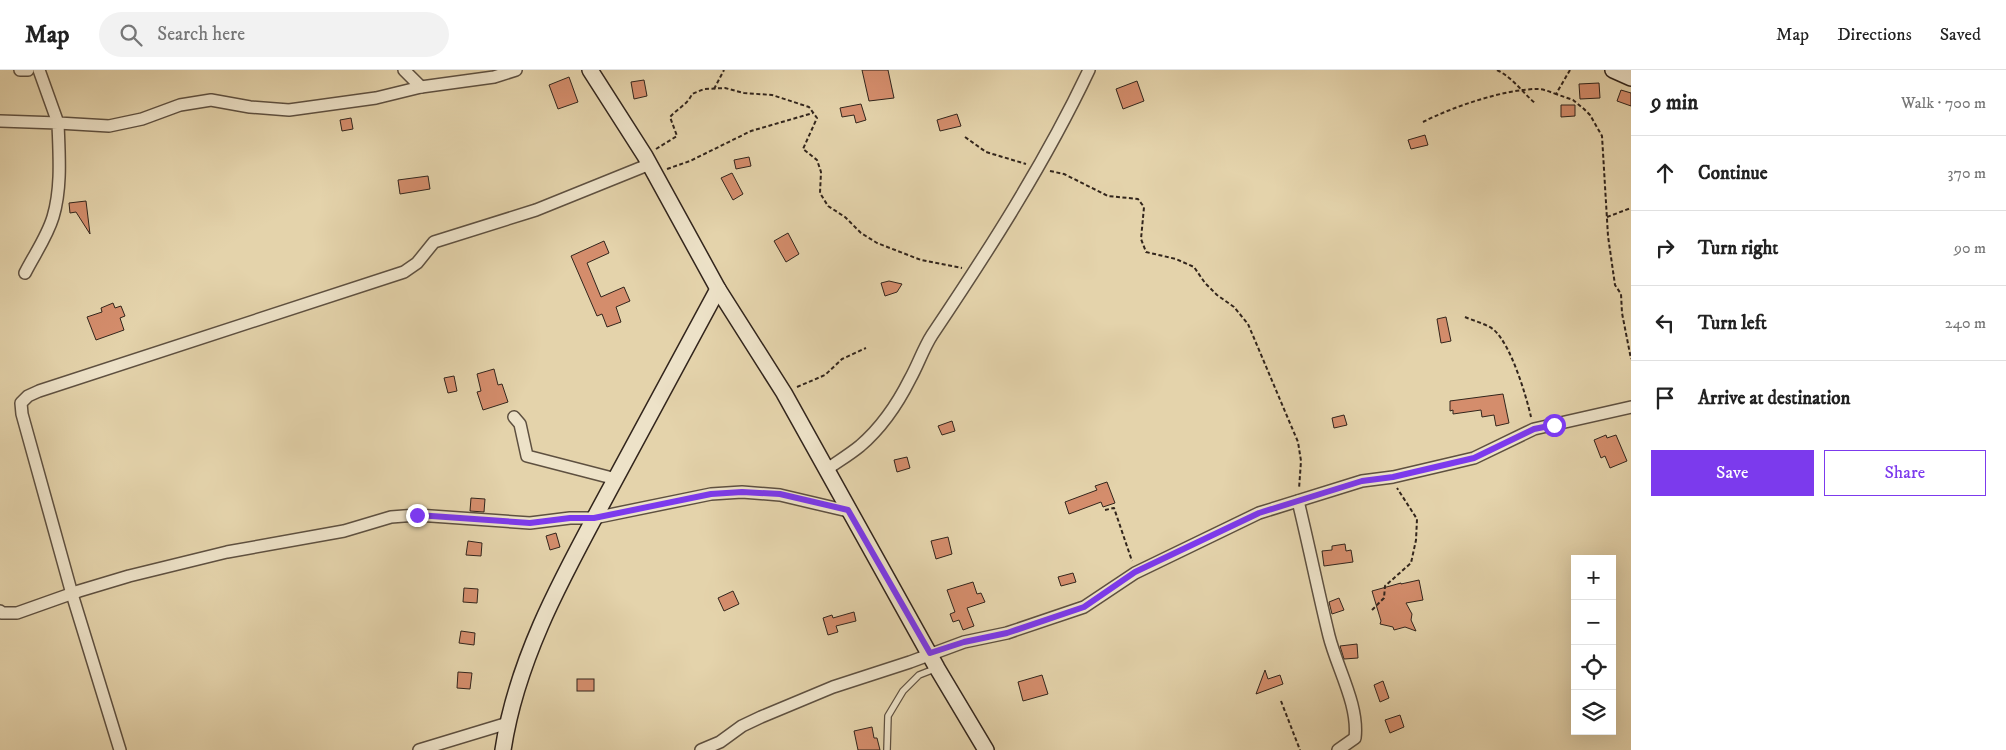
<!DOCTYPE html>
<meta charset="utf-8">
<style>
body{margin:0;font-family:"IM FELL DW Pica",serif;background:#f2f2f2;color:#222}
.controls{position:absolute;right:15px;bottom:15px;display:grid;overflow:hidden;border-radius:0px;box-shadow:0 5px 20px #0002}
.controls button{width:45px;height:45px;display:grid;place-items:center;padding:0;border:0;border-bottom:1px solid #e0e0e0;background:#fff;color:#222;font:25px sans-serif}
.stop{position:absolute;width:15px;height:15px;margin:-11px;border:4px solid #7c3aed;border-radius:50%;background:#fff}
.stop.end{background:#7c3aed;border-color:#fff;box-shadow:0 1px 5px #0008}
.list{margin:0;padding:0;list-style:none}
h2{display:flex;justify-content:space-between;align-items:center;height:65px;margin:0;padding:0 20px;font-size:21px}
h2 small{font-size:16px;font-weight:400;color:#767676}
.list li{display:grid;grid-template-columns:32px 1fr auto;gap:15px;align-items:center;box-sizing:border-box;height:75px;padding:0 20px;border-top:1px solid #e0e0e0}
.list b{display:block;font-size:19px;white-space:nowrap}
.list em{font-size:16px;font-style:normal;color:#767676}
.actions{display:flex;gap:10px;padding:15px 20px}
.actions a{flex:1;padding:11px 0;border:1px solid #7c3aed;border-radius:0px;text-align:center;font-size:18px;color:#7c3aed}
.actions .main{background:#7c3aed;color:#fff}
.icon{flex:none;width:28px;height:28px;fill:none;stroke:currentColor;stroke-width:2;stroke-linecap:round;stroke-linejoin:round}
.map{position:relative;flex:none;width:1631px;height:680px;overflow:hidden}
header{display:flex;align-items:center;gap:30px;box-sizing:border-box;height:70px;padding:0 25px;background:#fff;border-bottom:1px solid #e0e0e0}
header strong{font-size:24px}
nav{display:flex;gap:28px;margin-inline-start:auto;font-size:18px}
.search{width:350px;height:45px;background:#f2f2f2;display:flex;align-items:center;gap:12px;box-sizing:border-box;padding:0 18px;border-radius:28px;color:#767676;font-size:19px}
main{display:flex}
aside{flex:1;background:#fff}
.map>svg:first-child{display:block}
</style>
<header>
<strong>Map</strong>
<div class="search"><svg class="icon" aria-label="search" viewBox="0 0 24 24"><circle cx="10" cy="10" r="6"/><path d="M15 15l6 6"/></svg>Search here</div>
<nav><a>Map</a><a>Directions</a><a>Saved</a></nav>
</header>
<main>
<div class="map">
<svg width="1631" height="680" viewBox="0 0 1631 680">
<rect width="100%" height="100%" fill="#e4d3ab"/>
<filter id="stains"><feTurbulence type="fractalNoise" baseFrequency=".004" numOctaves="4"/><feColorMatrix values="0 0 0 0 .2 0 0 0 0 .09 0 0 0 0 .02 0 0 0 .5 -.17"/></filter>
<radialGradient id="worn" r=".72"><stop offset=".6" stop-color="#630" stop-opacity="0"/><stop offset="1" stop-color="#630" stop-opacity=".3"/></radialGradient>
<g fill="#d48d6c" stroke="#32251c">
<polygon points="862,0 888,0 894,28 869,31"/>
<polygon points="569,7 578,32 558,39 549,15"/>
<polygon points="644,10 647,26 634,29 631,12"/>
<polygon points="1137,11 1144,31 1123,39 1116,19"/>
<polygon points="1599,13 1600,28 1580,29 1579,14"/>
<polygon points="1621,20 1631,23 1631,36 1617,31"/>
<polygon points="861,34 866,50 856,53 854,45 842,47 840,38"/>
<polygon points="1561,35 1575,35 1575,46 1561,47"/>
<polygon points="957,44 961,56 940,61 937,50"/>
<polygon points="351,48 353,59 342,61 340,50"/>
<polygon points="1425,65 1428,75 1411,79 1408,70"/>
<polygon points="749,87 751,96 736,99 734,90"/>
<polygon points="732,103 743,124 733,130 721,108"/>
<polygon points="428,106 430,119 400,124 398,110"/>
<polygon points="86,131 90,164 76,142 70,143 69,133"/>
<polygon points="788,163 799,184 786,192 774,171"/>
<polygon points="604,171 609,183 587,193 601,227 624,217 630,231 616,237 621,252 607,257 602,244 597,246 571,186"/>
<polygon points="889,211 902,214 897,222 885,226 881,213"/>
<polygon points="113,233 115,238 121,236 125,246 120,248 124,260 96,270 87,247 102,242 101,238"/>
<polygon points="1446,247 1451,271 1441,273 1437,249"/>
<polygon points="494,299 498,315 502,314 508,332 483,340 477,322 481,321 477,304"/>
<polygon points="454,306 457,321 448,323 444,308"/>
<polygon points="1503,324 1509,353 1496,356 1494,345 1482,347 1481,340 1453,344 1453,340 1450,341 1450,331"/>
<polygon points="1344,345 1347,355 1334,358 1332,348"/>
<polygon points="952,351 955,361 942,365 938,356"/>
<polygon points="1606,365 1607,368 1616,365 1627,391 1610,398 1605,386 1601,388 1594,370"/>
<polygon points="907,387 910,398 897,402 894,390"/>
<polygon points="1107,412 1115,433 1103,437 1101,432 1069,444 1065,432 1097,420 1095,416"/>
<polygon points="471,428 485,429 484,442 470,441"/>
<polygon points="556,463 560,477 550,480 546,466"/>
<polygon points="948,467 952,484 936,489 931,471"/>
<polygon points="468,471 482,473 481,486 466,485"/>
<polygon points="1345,474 1346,481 1351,480 1353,492 1324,496 1322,481 1332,480 1332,476"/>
<polygon points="1073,503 1076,512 1061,516 1058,507"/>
<polygon points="1419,510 1423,530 1406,533 1412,544 1411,550 1416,561 1405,557 1394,560 1393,557 1380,554 1381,551 1372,521 1401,513 1401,514"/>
<polygon points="973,512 977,524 981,523 985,532 967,538 974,556 963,560 959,550 953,552 950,544 955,542 947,520"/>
<polygon points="464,518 478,519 477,533 463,532"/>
<polygon points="733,521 739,534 724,541 718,528"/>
<polygon points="1339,528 1344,540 1332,544 1329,532"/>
<polygon points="854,542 856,551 836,556 838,562 828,565 823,548 832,545 833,548"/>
<polygon points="461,561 475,563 474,575 459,573"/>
<polygon points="1357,574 1358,588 1344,589 1340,576"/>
<polygon points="1265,600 1268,609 1280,605 1283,614 1256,624"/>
<polygon points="458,602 472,603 470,619 457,618"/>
<polygon points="1042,605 1048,624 1023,631 1018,612"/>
<rect x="577" y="609" width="17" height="12"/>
<polygon points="1383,611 1389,628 1380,632 1374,615"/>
<polygon points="1400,645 1404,657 1390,663 1385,650"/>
<polygon points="872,657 874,668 877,668 880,680 858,680 854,661"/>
</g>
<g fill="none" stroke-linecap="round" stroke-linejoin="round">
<defs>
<polyline id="lane" points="887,680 888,646 903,621 919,605 937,598"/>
<g id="street">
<polyline points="20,0 28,0"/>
<polyline points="39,0 58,53 109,56 142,49 180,35 211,30 250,37 289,40 376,28 421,17 494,7 516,0"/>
<polyline points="404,0 421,17"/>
<path d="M 0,51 L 58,53 C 59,83 62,117 53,147 C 47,167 34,185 25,203"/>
<polyline points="514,347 520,354 527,386 616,409"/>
<path d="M 826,400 C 837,392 849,385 860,376 C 881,358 898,333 910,309 C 918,295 923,279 932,265 C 989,180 1045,93 1089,0"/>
<path d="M 1298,431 C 1309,476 1318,521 1329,566 C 1337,598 1359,635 1355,668 L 1338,680"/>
<polyline points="0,541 2,543 17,543 79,521 129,506 227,482 344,461 391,447 417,445 530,453 570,448 594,448 711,424 742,422 780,425 848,441"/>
<polyline points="120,680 72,524 22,344 21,333 28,326 39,321 404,202 417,193 434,172 536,140 650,94"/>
<polyline points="419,680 508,653"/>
<polyline points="701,680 720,672 742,656 761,647 833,617 910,592 964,572 1007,563 1084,537 1135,503 1259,443 1362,411 1393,407 1474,388 1534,359 1631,337"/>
</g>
<g id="secondary">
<polyline points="590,0 645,86 718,219 784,323 937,598 986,680"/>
<polyline points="1613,0 1631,8"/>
<path d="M 503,680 C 517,586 566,501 610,419 C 646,352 682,286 718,219"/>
</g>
</defs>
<use href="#lane" stroke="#5e5040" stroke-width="8"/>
<use href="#street" stroke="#5e5040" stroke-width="14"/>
<use href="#secondary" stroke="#32251c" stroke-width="18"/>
<g stroke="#32251c" stroke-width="2" stroke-dasharray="4 2.5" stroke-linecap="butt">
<path d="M 1497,0 C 1513,8 1522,22 1536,34"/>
<polyline points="1570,0 1556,24 1573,30 1584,39 1590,45 1602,66 1608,166 1615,215 1621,224 1622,243 1631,289"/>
<polyline points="714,19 724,0"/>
<path d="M 1423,52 C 1452,37 1505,19 1537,19 C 1544,19 1550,22 1556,24"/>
<polyline points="965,67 986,82 1026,94"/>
<path d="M 656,79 L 677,66 L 670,47 C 677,39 688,34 692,24 L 704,19 L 725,18 L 744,23 L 772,25 L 809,37 L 817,48 L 803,79 L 817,90 L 821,102 L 820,123 L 828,136 L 845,147 L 861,163 L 877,173 L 921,190 L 962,198"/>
<polyline points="667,99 690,91 751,61 813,43"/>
<polyline points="1050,101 1064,104 1108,126 1138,129 1144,137 1141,169 1146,182 1176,189 1194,197 1205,213 1217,225 1234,237 1248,254 1298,372 1301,391 1299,419"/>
<polyline points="1607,147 1631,138"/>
<path d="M 1465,247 C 1474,251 1487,254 1494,260 C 1511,275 1526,325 1531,347"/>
<polyline points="797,317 825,305 842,289 866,278"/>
<polyline points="1105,440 1114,438 1132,491"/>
<polyline points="1372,540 1384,528 1385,516 1411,493 1416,470 1417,449 1397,418"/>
<polyline points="1281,631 1300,680"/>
</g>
<use href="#lane" stroke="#ede2c8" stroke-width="5.5"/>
<use href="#street" stroke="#ede2c8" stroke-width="11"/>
<use href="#secondary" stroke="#ede2c8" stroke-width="15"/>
</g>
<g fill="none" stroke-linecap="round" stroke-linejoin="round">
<polyline stroke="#7c3aed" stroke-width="6" points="417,445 530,453 570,448 594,448 711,424 742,422 780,424 848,440 930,583 964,572 1007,563 1084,537 1135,502 1259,443 1362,411 1393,407 1474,388 1534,359 1554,355"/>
</g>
<rect width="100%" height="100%" filter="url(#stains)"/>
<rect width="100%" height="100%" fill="url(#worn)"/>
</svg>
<div class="controls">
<button>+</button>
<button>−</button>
<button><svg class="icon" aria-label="locate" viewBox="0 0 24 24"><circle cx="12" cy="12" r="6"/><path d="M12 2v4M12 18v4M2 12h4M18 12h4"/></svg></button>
<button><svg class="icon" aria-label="layers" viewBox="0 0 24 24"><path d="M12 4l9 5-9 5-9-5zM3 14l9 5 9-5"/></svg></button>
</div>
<div class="stop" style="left:1554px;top:355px"></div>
<div class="stop end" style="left:417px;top:445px"></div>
</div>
<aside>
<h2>9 min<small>Walk · 700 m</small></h2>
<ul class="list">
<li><svg class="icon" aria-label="ahead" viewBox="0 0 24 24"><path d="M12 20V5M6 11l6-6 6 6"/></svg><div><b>Continue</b></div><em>370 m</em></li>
<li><svg class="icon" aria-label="right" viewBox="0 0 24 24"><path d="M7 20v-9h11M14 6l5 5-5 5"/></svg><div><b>Turn right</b></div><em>90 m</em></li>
<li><svg class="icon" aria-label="left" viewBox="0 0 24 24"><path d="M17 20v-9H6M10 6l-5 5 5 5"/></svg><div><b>Turn left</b></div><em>240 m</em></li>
<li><svg class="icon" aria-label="arrive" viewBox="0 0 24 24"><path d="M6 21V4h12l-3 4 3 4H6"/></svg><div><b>Arrive at destination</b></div></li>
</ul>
<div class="actions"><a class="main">Save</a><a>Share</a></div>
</aside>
</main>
